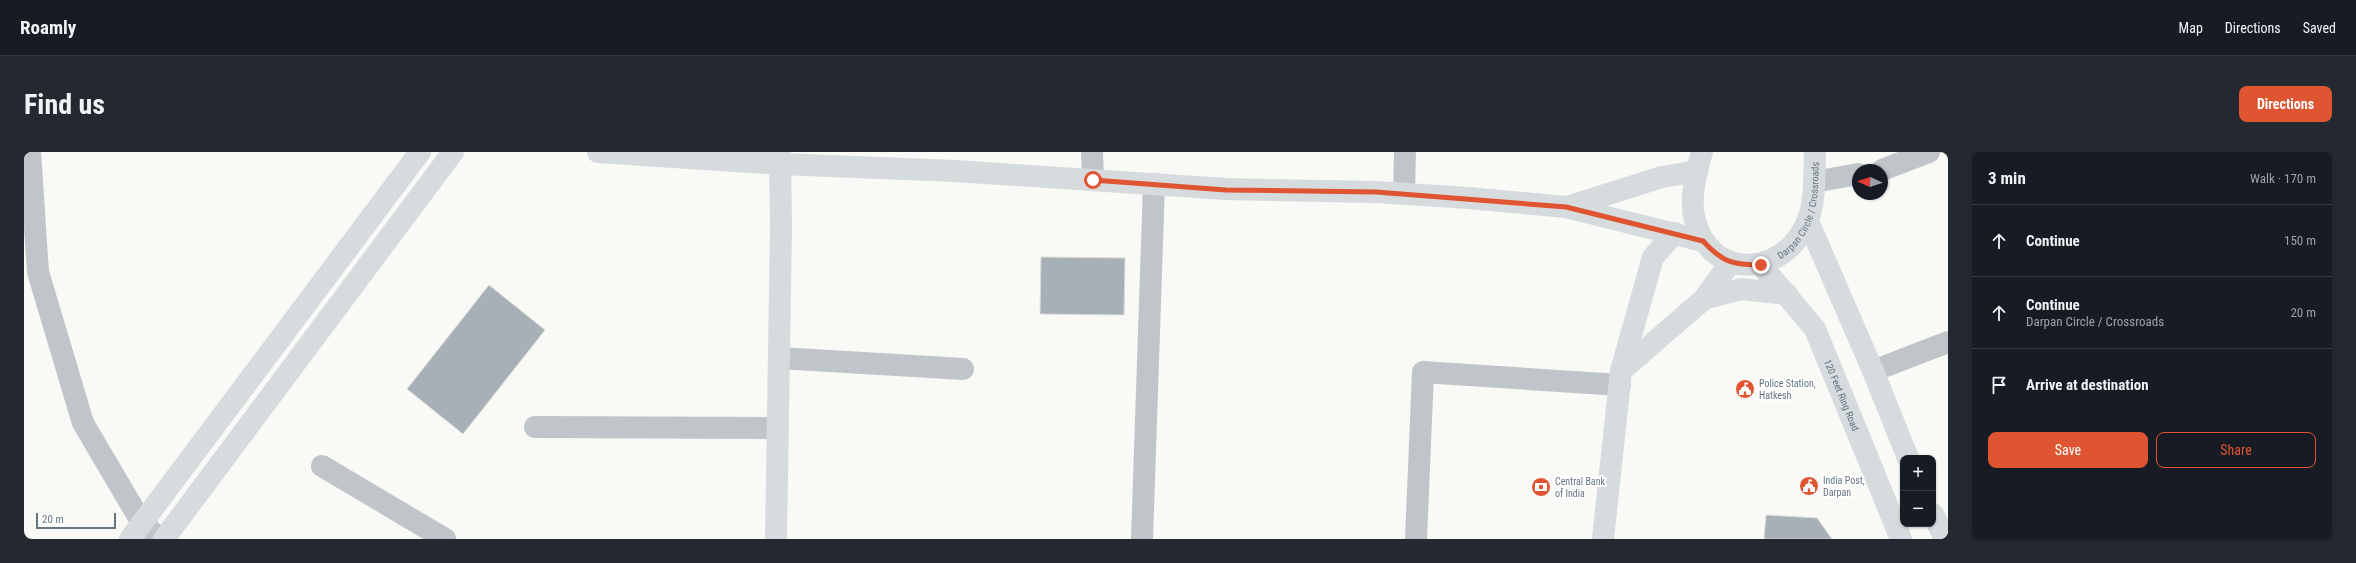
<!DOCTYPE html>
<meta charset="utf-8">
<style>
body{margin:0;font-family:"Roboto Condensed",sans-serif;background:#242831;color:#f1f3f6}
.controls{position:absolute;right:12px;bottom:12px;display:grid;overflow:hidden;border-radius:8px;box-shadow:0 1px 3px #0004}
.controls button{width:36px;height:36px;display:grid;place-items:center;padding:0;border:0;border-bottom:1px solid #363941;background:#171b24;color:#f1f3f6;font:20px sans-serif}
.compass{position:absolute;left:1828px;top:12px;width:36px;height:36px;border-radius:50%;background:#171b24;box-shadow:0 1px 3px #0004;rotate:273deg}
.scale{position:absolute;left:12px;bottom:10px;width:80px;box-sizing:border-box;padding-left:4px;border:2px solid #657581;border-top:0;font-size:11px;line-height:14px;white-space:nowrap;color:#657581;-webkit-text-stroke:3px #fff;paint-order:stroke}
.stop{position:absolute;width:12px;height:12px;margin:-9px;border:3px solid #df5431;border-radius:50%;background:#fff}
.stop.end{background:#df5431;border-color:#fff;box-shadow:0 1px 4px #0008}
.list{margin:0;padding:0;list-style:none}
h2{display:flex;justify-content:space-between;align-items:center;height:52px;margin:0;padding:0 16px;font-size:17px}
h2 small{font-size:13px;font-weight:400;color:#9ea1a6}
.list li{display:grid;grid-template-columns:26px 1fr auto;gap:12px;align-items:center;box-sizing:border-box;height:72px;padding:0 16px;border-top:1px solid #363941}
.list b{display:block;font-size:15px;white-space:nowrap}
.list p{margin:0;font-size:13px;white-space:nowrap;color:#9ea1a6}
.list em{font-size:13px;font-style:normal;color:#9ea1a6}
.actions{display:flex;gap:8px;padding:12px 16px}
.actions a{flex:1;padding:9px 0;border:1px solid #df5431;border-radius:8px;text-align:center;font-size:14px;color:#df5431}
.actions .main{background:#df5431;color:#fff}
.icon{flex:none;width:22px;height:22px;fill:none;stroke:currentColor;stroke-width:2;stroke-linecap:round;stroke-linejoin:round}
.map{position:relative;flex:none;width:1924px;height:387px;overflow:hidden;border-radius:8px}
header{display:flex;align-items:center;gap:24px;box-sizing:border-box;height:56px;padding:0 20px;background:#171b24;border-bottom:1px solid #363941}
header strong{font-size:19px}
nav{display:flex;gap:22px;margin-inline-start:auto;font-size:14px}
.intro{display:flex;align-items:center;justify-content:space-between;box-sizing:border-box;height:96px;padding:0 24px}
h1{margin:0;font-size:28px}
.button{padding:10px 18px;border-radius:8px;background:#df5431;color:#fff;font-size:14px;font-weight:700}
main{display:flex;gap:24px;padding:0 24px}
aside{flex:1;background:#171b24;border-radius:8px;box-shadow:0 1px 3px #0004}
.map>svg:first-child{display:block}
</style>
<header>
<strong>Roamly</strong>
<nav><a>Map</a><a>Directions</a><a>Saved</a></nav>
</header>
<div class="intro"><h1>Find us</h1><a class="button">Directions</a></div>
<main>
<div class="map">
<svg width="1924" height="387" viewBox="0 0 1924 387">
<rect width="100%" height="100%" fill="#f9f9f6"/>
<g fill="#a7b0b6" stroke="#dbdad9">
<polygon points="1017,105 1101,106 1100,163 1016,162"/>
<polygon points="465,133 521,178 439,282 383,237"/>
<polygon points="1742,363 1793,366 1808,387 1740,387"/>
</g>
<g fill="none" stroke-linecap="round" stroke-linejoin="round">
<g stroke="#c0c5c9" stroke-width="22">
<polyline points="6,0 14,120 59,271 118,371 136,387"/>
<polyline points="1068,0 1069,28"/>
<polyline points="1858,18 1905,0"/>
<polyline points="1790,30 1834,22"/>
<polyline points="1380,42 1381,0"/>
<polyline points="755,206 939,217"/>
<polyline points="1849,219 1924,190"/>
<polyline points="511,275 753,276"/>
<polyline points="298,314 421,387"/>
<polyline points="1118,387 1130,32"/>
<polyline points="1392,387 1399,220 1596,233"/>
</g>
<g stroke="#d6dbde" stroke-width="22">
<polyline points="574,0 756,12 931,19 1202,37 1352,40 1444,46 1542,55 1679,89"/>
<polyline points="1543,55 1638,25 1673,19"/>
<polyline points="1680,147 1717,137 1763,142"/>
<polyline points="1597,219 1680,147 1706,111"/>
<polyline points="106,387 396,0"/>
<polyline points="140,387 429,0"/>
<polyline points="752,387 757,75 756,0"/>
<polyline points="1579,387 1597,219 1629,105 1651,81"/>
</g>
<g stroke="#d6dbde" stroke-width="22">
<path id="s1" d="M 1678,0 C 1672,21 1665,47 1671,69 C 1688,130 1761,124 1783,70 C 1792,49 1790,22 1791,0"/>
<polyline points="1784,69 1849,219 1884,306"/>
<path id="s2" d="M 1737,113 L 1791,177 L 1877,387"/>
<polyline points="1909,362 1921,387"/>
</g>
</g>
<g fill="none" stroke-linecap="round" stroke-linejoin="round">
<path stroke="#df5431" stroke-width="5" d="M 1069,28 L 1202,38 L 1352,40 L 1542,55 L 1679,89 C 1698,110 1709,113 1737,113"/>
</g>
<defs>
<symbol id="civic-disc" viewBox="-11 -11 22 22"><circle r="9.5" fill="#df5431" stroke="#fff"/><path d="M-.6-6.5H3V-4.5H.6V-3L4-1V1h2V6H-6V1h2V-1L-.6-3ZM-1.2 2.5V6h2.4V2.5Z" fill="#fff"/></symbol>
<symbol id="bank-disc" viewBox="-11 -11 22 22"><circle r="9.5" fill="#df5431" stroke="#fff"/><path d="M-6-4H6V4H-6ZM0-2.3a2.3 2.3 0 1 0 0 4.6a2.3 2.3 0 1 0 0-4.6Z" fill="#fff"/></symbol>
</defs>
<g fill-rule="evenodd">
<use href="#civic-disc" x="1710" y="226" width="22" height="22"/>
<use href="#civic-disc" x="1774" y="323" width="22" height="22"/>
<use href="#bank-disc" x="1506" y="324" width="22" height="22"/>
</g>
<g text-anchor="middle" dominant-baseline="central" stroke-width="4" stroke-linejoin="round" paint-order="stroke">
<g font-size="10" fill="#657581" stroke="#fff">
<text stroke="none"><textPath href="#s1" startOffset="229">Darpan Circle / Crossroads</textPath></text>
<text stroke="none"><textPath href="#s2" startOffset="155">120 Feet Ring Road</textPath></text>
</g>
<g font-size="10" fill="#657581" stroke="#fff" text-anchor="start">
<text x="1735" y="231">Police Station,<tspan x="1735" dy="12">Hatkesh</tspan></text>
<text x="1799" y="328">India Post,<tspan x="1799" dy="12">Darpan</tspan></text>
<text x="1531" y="329">Central Bank<tspan x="1531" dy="12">of India</tspan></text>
</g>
</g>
</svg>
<div class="controls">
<button>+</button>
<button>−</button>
</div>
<svg class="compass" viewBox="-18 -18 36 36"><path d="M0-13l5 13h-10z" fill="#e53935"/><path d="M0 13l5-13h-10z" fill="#9ea1a6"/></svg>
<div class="scale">20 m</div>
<div class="stop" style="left:1069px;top:28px"></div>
<div class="stop end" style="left:1737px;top:113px"></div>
</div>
<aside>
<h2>3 min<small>Walk · 170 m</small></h2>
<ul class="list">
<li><svg class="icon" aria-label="ahead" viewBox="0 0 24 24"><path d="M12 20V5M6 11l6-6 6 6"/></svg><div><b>Continue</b></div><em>150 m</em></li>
<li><svg class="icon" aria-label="ahead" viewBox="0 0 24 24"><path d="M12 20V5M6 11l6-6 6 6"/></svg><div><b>Continue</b><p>Darpan Circle / Crossroads</p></div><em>20 m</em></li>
<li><svg class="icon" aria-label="arrive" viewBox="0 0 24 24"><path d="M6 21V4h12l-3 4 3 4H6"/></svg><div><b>Arrive at destination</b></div></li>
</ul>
<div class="actions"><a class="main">Save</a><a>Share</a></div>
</aside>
</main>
